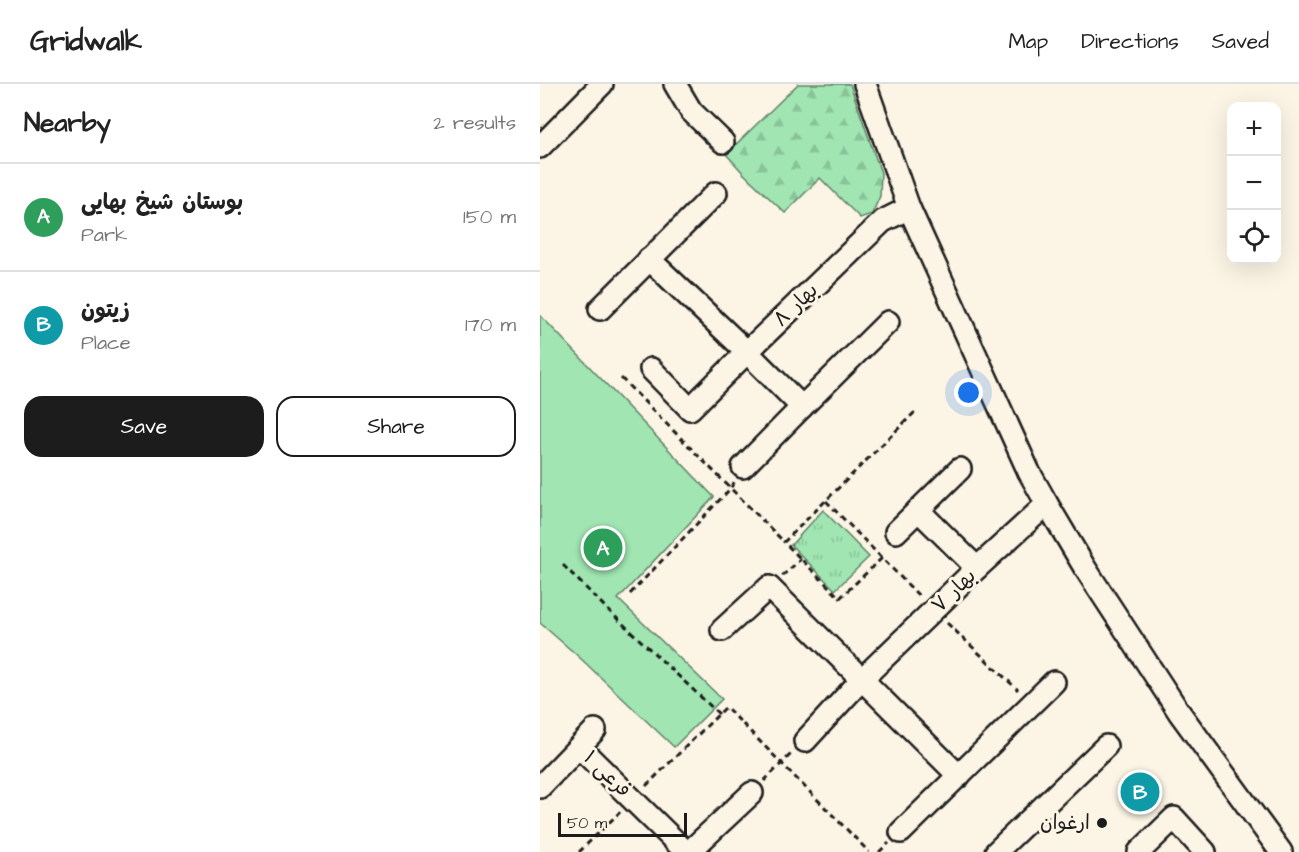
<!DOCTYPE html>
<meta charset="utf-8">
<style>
body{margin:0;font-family:"Architects Daughter","Playpen Sans Arabic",sans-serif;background:#f2f2f2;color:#222}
.controls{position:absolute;right:18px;top:18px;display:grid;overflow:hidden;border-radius:12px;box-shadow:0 6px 24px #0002}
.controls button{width:54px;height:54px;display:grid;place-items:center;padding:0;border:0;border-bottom:2px solid #e0e0e0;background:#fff;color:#222;font:30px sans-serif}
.scale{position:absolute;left:18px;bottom:15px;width:129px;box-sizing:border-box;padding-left:6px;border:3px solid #1c1c1c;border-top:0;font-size:16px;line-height:21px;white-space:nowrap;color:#1c1c1c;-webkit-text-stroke:4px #fcf5e5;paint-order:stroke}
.you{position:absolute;left:429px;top:309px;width:21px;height:21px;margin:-15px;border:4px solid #fff;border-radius:50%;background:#1a73e8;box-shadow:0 0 0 9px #1a73e833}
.badge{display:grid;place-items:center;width:39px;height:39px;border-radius:50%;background:#1c1c1c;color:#fff;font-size:20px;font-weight:700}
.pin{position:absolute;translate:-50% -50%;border:3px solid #fff;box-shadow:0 2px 6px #0006}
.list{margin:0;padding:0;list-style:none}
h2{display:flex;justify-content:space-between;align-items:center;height:78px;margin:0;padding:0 24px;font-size:26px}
h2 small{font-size:20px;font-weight:400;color:#767676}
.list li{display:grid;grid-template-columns:39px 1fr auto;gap:18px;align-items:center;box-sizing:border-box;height:108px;padding:0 24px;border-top:2px solid #e0e0e0}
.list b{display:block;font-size:22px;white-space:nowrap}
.list p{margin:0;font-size:20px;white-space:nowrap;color:#767676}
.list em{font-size:20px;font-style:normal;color:#767676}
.actions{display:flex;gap:12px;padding:18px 24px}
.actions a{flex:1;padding:14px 0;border:2px solid #1c1c1c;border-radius:18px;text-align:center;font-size:21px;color:#1c1c1c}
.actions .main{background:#1c1c1c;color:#fff}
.icon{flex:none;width:33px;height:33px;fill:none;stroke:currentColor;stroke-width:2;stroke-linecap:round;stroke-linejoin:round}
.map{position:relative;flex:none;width:759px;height:768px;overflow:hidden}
header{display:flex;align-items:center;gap:36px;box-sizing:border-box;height:84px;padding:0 30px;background:#fff;border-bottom:2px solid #e0e0e0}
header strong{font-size:28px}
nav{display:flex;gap:33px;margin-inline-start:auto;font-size:21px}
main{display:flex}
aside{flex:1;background:#fff}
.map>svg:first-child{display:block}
</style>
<header>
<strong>Gridwalk</strong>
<nav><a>Map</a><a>Directions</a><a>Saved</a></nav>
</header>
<main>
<aside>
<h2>Nearby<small>2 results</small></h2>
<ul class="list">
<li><span class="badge" style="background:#2e9e5b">A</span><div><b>بوستان شیخ بهایی</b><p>Park</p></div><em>150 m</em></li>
<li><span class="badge" style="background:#0f9aa8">B</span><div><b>زیتون</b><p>Place</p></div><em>170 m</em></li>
</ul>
<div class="actions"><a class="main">Save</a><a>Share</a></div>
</aside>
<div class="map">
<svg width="759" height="768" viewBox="0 0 759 768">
<defs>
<pattern id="grass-tufts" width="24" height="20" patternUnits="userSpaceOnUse" patternTransform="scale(1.5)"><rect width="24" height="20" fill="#a0e5b2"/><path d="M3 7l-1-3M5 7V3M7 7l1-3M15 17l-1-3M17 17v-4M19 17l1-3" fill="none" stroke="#89c498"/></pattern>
<pattern id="forest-firs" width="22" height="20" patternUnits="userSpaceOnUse" patternTransform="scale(1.5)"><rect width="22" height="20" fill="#a0e5b2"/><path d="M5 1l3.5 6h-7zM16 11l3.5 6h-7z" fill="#89c498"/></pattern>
</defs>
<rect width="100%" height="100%" fill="#fcf5e5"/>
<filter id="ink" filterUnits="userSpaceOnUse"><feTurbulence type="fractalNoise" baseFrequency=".0167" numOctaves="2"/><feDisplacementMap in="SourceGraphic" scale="12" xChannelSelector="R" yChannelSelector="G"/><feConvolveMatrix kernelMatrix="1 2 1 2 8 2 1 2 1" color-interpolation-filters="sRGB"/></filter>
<g filter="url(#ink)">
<polygon fill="url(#grass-tufts)" stroke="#5e8067" stroke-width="1.5" points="283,426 329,473 295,506 251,461"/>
<polygon fill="url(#forest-firs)" stroke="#5e8067" stroke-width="1.5" points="258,0 310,0 341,89 340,112 332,130 320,134 280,94 245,129 204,90 186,70"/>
<polygon fill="#a0e5b2" stroke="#5e8067" stroke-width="1.5" points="0,231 174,413 78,515 182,615 134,663 39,573 0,539"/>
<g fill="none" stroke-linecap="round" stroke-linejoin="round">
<defs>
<g id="minor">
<polyline points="135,0 151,27 183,58"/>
<polyline points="325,0 369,124 489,388 507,420 545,484 639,628 741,768"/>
<polyline points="0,63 62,0"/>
<polyline points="109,175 207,268 262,323"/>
<polyline points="60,225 176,109"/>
<polyline points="111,285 150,325 207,268 343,137 369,124"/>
<polyline points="203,383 262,323 348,238"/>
<polyline points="378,426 437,484"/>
<polyline points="356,448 420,385"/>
<polyline points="182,546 229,503 419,692"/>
<polyline points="265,657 322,595 437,484 507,420"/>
<polyline points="39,663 146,768"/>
<polyline points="0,703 55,646"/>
<polyline points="361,748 514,598"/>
<polyline points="149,768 212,709"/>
<polyline points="456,768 566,662"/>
<polyline points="599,768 634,734 665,768"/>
</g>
</defs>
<use href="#minor" stroke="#1c1c1c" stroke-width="26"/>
<g stroke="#1c1c1c" stroke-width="3" stroke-dasharray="6 4.5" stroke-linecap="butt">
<polyline points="81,294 244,458"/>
<polyline points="286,417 380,513"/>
<polyline points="342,474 300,514 244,458 377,326"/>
<polyline points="23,481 67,525 179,630"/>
<polyline points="242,492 261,475"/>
<polyline points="90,510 190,405 195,397"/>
<polyline points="407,539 478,606"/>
<polyline points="224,697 251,670"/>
<polyline points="106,702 186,623 329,768"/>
<polyline points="39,768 80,728"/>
<polyline points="339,768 349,759"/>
</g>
<use href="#minor" stroke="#fcf5e5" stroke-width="21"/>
</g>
</g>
<circle fill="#1c1c1c" stroke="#fcf5e5" stroke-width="2" cx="562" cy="739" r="6"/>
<g text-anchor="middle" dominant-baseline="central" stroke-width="6" stroke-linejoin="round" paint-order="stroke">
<g font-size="20" fill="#1c1c1c" stroke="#fcf5e5">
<text transform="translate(256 221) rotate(-44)">بهار ۸</text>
<text transform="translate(414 507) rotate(-44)">بهار ۷</text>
<text transform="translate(67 690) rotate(44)">فرعی ۱</text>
</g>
<g font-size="20" fill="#1c1c1c" stroke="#fcf5e5" text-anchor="end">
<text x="550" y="739">ارغوان</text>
</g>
</g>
</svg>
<div class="controls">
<button>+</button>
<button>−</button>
<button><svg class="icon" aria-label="locate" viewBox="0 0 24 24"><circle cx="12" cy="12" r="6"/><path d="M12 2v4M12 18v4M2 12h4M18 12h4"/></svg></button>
</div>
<div class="scale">50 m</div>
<div class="you"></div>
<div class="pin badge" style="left:63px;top:464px;background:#2e9e5b">A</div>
<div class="pin badge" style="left:600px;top:708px;background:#0f9aa8">B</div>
</div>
</main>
